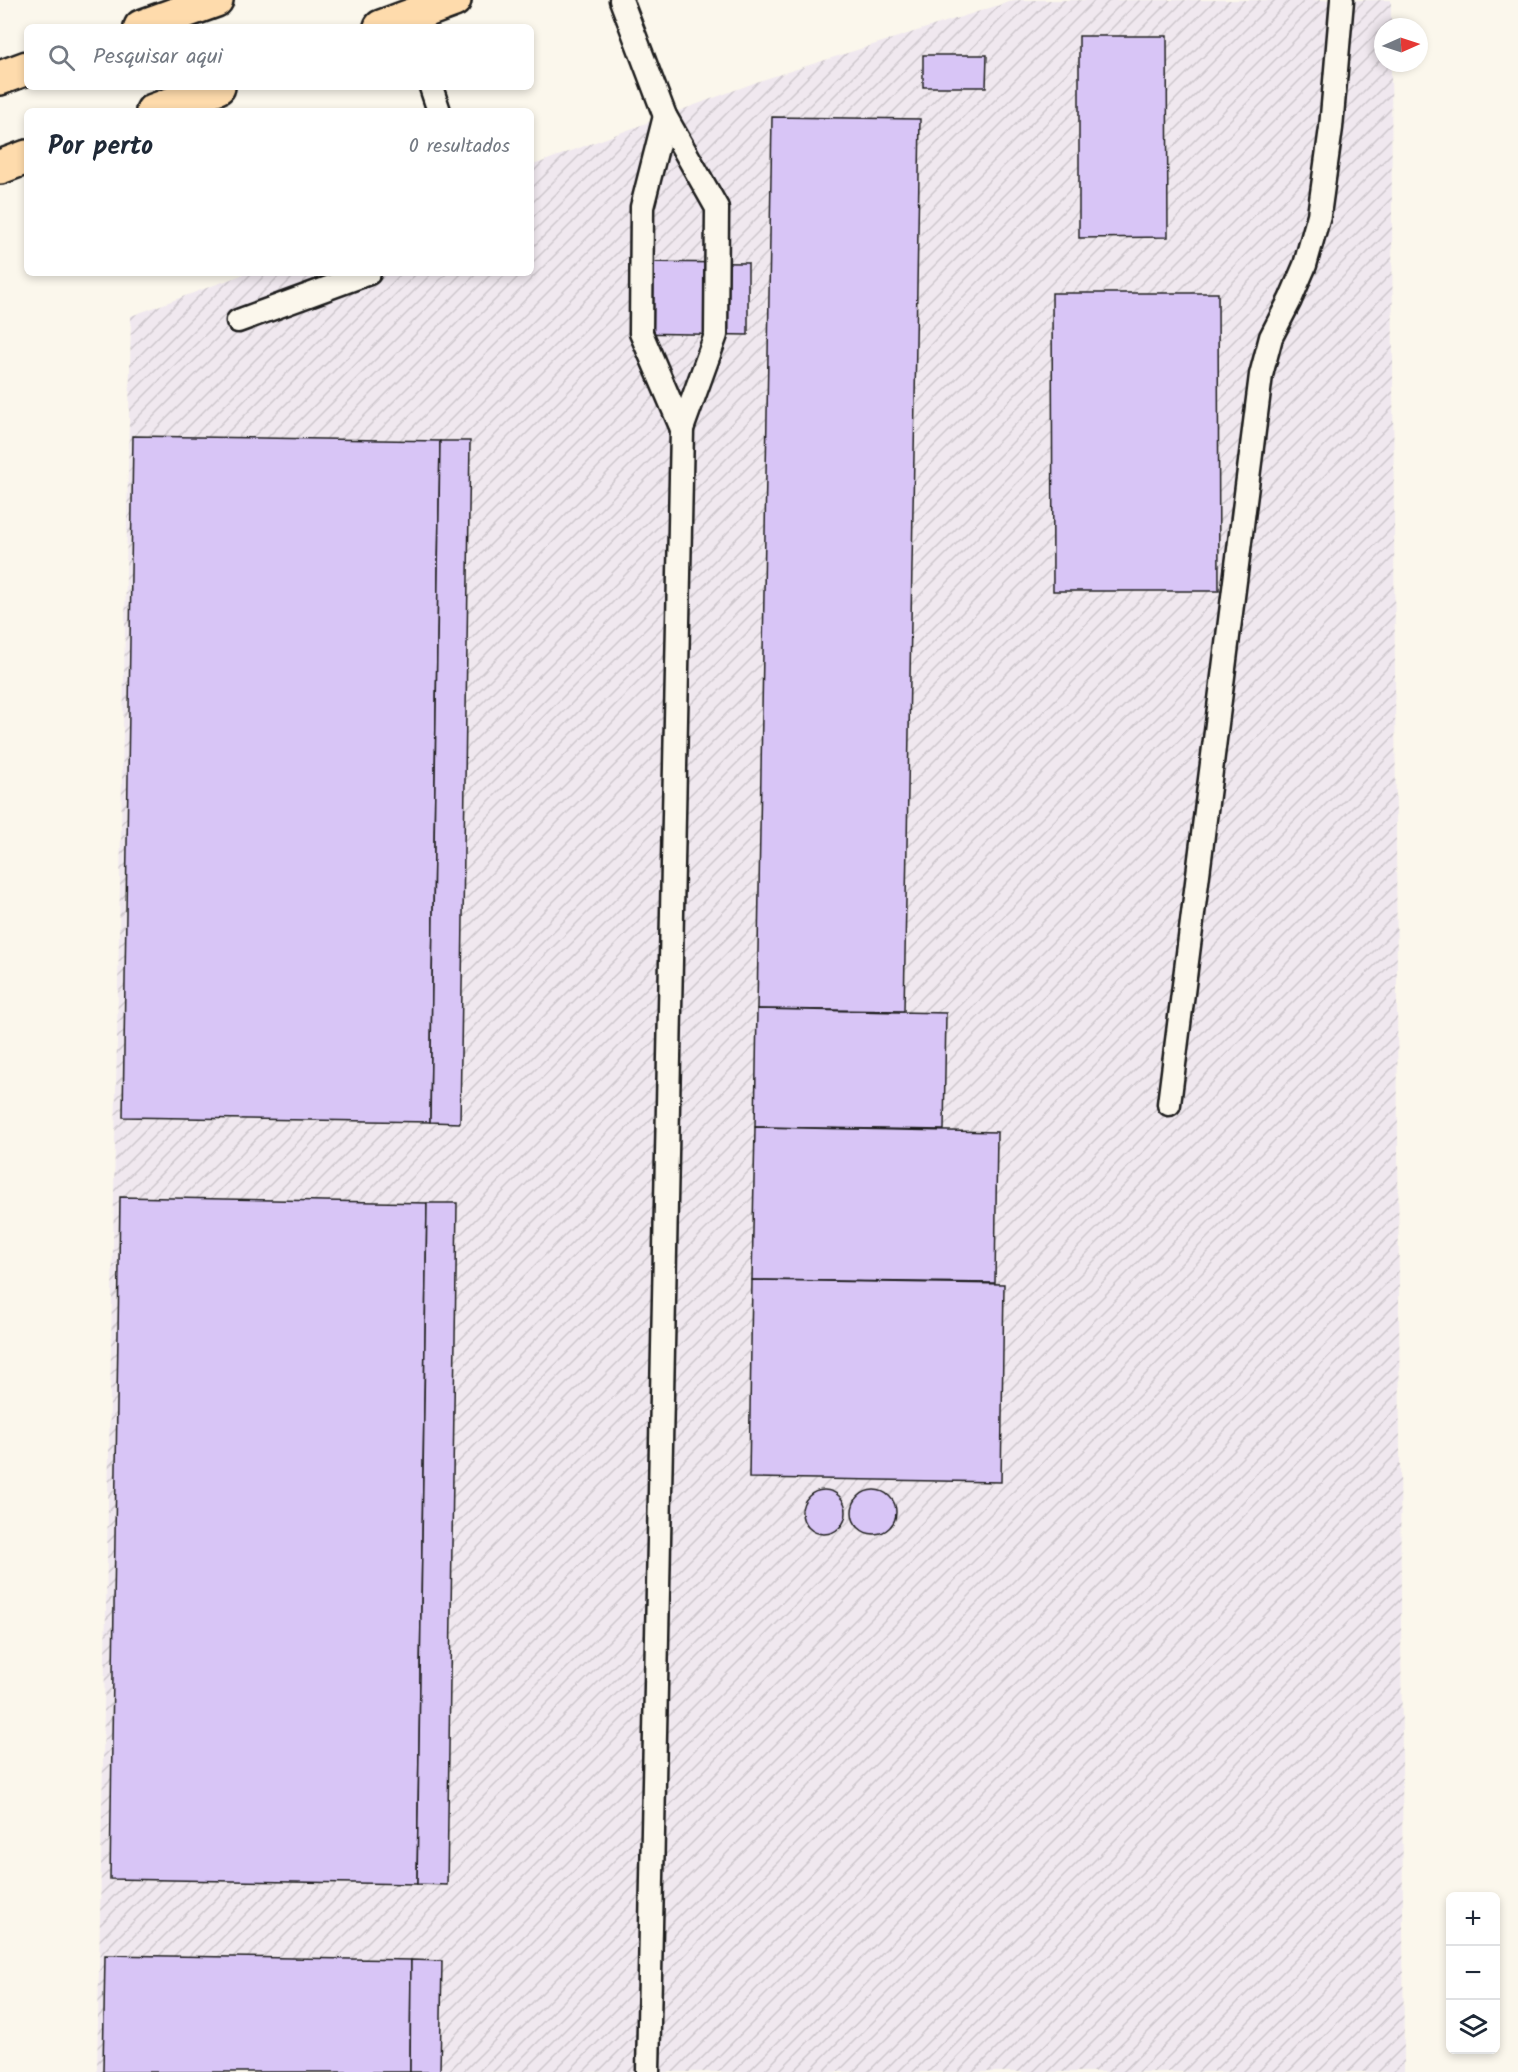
<!DOCTYPE html>
<html lang="pt">
<meta charset="utf-8">
<style>
body{margin:0;font-family:Kalam,sans-serif;background:#f6f6f7;color:#1f2937}
.controls{position:absolute;right:18px;bottom:18px;display:grid;overflow:hidden;border-radius:9px;box-shadow:0 3px 9px #0003}
.controls button{width:54px;height:54px;display:grid;place-items:center;padding:0;border:0;border-bottom:2px solid #e0e1e3;background:#fff;color:#1f2937;font:30px sans-serif}
.compass{position:absolute;left:1374px;top:18px;width:54px;height:54px;border-radius:50%;background:#fff;box-shadow:0 3px 9px #0003;rotate:87deg}
.list{margin:0;padding:0;list-style:none}
h2{display:flex;justify-content:space-between;align-items:center;height:78px;margin:0;padding:0 24px;font-size:26px}
h2 small{font-size:20px;font-weight:400;color:#747a83}
.icon{flex:none;width:33px;height:33px;fill:none;stroke:currentColor;stroke-width:2;stroke-linecap:round;stroke-linejoin:round}
.map{position:relative;flex:none;width:1518px;height:2072px;overflow:hidden}
.search{position:absolute;background:#fff;box-shadow:0 3px 9px #0003;left:24px;top:24px;width:510px;height:66px;display:flex;align-items:center;gap:15px;box-sizing:border-box;padding:0 21px;border-radius:9px;color:#747a83;font-size:22px}
.panel{position:absolute;background:#fff;box-shadow:0 3px 9px #0003;left:24px;top:108px;width:510px;height:168px;border-radius:9px}
.map>svg:first-child{display:block}
</style>
<div class="map">
<svg width="1518" height="2072" viewBox="0 0 1518 2072">
<defs>
<pattern id="industrial-furrows" width="10" height="10" patternUnits="userSpaceOnUse" patternTransform="scale(1.5)"><rect width="10" height="10" fill="#f0e8ef"/><path d="M-1 1l2-2M0 10L10 0M9 11l2-2" fill="none" stroke="#cdc6cc"/></pattern>
</defs>
<rect width="100%" height="100%" fill="#fbf7ec"/>
<filter id="ink" filterUnits="userSpaceOnUse"><feTurbulence type="fractalNoise" baseFrequency=".0167" numOctaves="2"/><feDisplacementMap in="SourceGraphic" scale="12" xChannelSelector="R" yChannelSelector="G"/><feConvolveMatrix kernelMatrix="1 2 1 2 8 2 1 2 1" color-interpolation-filters="sRGB"/></filter>
<g filter="url(#ink)">
<polygon fill="url(#industrial-furrows)" points="1015,0 1391,0 1391,27 1383,27 1383,63 1391,63 1404,2072 97,2072 131,316 247,273 531,273 531,166 762,80"/>
<g fill="#d8c5f6" stroke="#1c1c1c" stroke-width="1.5">
<polygon points="1079,36 1167,36 1168,237 1079,238"/>
<polygon points="923,55 987,55 986,87 923,87"/>
<polygon points="772,117 920,119 904,1011 757,1009"/>
<polygon points="632,262 748,263 748,335 631,333"/>
<polygon points="1052,293 1218,293 1219,591 1053,591"/>
<polygon points="133,436 440,441 430,1122 123,1117"/>
<polygon points="440,441 470,441 460,1123 430,1122"/>
<polygon points="757,1009 946,1013 944,1130 755,1127"/>
<polygon points="755,1127 997,1132 995,1283 752,1280"/>
<polygon points="120,1197 427,1203 417,1884 110,1879"/>
<polygon points="427,1203 457,1203 447,1885 417,1884"/>
<polygon points="752,1280 1004,1284 1001,1482 749,1478"/>
<circle cx="824" cy="1512" r="22"/>
<circle cx="874" cy="1512" r="22"/>
<polygon points="105,1955 411,1960 410,2072 103,2072"/>
<polygon points="411,1960 442,1961 440,2072 410,2072"/>
</g>
<g fill="none" stroke-linecap="round" stroke-linejoin="round">
<defs>
<g id="lane">
<polyline points="621,0 665,116 717,208 716,335 682,429 648,2072"/>
<polyline points="431,87 439,111"/>
<polyline points="665,116 642,207 641,333 682,429"/>
<polyline points="238,321 369,273"/>
<polyline points="1169,1104 1261,375 1271,337 1290,300 1305,265 1319,215 1331,128 1342,0"/>
</g>
<g id="highway">
<polyline points="141,27 216,0"/>
<polyline points="381,27 454,0"/>
<polyline points="0,78 27,68"/>
<polyline points="153,111 218,87"/>
<polyline points="0,167 27,157"/>
</g>
</defs>
<use href="#lane" stroke="#1c1c1c" stroke-width="27"/>
<use href="#highway" stroke="#1c1c1c" stroke-width="38"/>
<use href="#lane" stroke="#fbf7ec" stroke-width="22"/>
<use href="#highway" stroke="#fedbac" stroke-width="33"/>
</g>
</g>
</svg>
<div class="controls">
<button>+</button>
<button>−</button>
<button><svg class="icon" aria-label="layers" viewBox="0 0 24 24"><path d="M12 4l9 5-9 5-9-5zM3 14l9 5 9-5"/></svg></button>
</div>
<svg class="compass" viewBox="-18 -18 36 36"><path d="M0-13l5 13h-10z" fill="#e53935"/><path d="M0 13l5-13h-10z" fill="#747a83"/></svg>
<div class="search"><svg class="icon" aria-label="search" viewBox="0 0 24 24"><circle cx="10" cy="10" r="6"/><path d="M15 15l6 6"/></svg>Pesquisar aqui</div>
<section class="panel">
<h2>Por perto<small>0 resultados</small></h2>
<ul class="list">
</ul>
</section>
</div>
